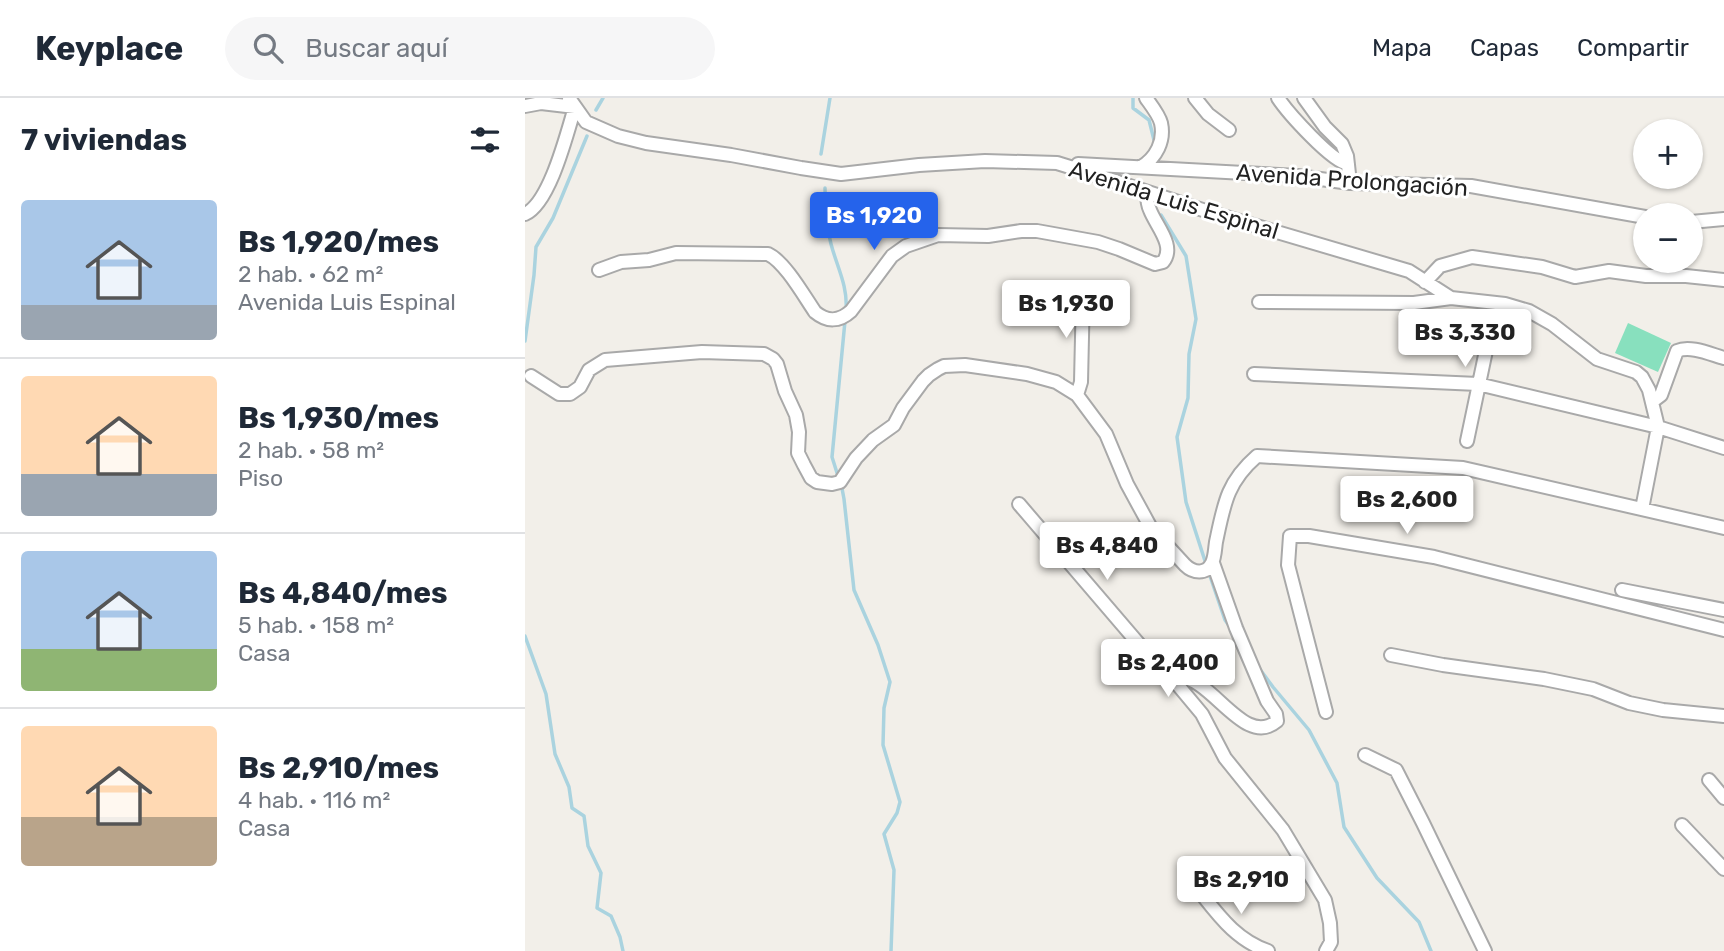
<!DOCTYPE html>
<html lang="es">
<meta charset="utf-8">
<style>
:root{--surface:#fff;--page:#f6f6f7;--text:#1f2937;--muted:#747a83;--line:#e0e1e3;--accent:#2563eb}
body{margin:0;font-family:Rubik,sans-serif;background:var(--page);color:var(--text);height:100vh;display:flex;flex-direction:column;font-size:26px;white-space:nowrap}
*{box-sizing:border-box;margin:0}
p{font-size:23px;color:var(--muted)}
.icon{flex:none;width:38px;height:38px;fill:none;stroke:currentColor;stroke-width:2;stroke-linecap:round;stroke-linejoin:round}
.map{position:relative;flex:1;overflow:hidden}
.side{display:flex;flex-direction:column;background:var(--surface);width:525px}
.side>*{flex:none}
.tools{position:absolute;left:1108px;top:21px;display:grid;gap:14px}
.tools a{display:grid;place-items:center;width:70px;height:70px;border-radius:50%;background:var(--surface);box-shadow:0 2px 5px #0004;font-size:35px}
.price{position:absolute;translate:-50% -60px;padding:0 16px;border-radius:7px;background:#fff;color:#222;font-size:23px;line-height:46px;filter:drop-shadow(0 2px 4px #0008)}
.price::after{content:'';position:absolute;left:50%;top:42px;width:21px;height:16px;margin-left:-10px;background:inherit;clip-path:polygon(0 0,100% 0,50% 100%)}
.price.current{background:var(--accent);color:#fff}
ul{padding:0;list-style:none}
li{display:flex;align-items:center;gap:21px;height:175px;padding:0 21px}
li+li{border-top:2px solid var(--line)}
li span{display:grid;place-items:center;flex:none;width:196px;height:140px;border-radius:7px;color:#555}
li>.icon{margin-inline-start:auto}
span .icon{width:84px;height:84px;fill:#fffc;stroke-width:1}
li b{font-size:30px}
h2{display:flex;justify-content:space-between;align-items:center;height:84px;padding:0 21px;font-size:30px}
header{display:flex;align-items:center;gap:42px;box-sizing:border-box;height:98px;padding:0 35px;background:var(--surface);border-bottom:2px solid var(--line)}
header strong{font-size:33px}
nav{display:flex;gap:38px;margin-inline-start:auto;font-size:24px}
.search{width:490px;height:63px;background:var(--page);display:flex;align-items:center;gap:18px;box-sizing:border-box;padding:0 24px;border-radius:38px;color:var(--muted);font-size:26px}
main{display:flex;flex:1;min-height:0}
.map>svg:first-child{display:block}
.pitch{fill:#88e0be}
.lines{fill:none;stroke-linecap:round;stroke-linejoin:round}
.stream{stroke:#aad3df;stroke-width:3.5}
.minor-casing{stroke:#a9a9a9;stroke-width:16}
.minor{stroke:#fff;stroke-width:12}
.labels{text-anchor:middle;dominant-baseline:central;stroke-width:6;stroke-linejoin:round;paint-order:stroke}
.street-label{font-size:23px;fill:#222;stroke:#fff}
</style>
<header>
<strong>Keyplace</strong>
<div class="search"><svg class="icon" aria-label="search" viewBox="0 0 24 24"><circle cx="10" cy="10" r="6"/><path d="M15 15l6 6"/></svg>Buscar aquí</div>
<nav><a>Mapa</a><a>Capas</a><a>Compartir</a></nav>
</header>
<main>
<section class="side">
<h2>7 viviendas<svg class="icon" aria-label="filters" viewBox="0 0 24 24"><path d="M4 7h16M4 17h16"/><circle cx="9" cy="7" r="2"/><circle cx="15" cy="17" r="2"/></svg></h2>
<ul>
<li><span style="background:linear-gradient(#a9c7e8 75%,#9aa5b1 0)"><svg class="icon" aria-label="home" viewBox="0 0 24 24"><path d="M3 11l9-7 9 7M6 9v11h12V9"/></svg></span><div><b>Bs 1,920/mes</b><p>2 hab. · 62 m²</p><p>Avenida Luis Espinal</p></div></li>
<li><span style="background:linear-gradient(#ffd9b3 70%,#9aa5b1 0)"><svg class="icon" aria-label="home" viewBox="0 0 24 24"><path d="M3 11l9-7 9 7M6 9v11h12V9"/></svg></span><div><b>Bs 1,930/mes</b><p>2 hab. · 58 m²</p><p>Piso</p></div></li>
<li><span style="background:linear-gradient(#a9c7e8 70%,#8fb573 0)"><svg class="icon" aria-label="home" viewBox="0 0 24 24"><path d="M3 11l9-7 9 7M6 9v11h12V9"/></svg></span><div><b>Bs 4,840/mes</b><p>5 hab. · 158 m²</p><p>Casa</p></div></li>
<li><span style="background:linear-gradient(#ffd9b3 65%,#b9a48a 0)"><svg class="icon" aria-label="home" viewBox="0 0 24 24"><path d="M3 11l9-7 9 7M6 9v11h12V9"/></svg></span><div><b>Bs 2,910/mes</b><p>4 hab. · 116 m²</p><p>Casa</p></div></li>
</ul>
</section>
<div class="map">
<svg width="1199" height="853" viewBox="0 0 1199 853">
<rect width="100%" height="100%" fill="#f2efe9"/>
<path class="pitch" d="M1103,225L1146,245L1133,274L1090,255Z"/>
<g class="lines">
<path class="stream" d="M608,0V10L624,22L629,42
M71,12L78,0
M296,56L305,0
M300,90C300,110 301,127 306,146C312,169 323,188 321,212
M636,117L661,158L671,221L664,256L663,300L652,339L661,404L681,466
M0,243L9,177L11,149L28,120L62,38
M313,378L307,359L320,223
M316,385L319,401L329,492L353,547L365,584L359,610L358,647L375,704L372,715L359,736L369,772L366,853
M684,475L700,522L705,529
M0,538L21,596L30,656L44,689L47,710L59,718L63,748L76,775L72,810L86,818L95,839L98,853
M734,570L748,589L784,632L812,685L819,729L852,780L894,824L906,853"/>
<g class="minor-casing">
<path id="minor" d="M44,0L61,24L93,38L121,45L206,57L276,70L316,76L394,67L460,63L532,65L574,78L684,114L884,173L926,200L980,206L1004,213L1027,226L1072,261L1111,274L1117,279L1124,292L1133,329L1199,350
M670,0L683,16L704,32
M753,0C763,15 807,64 823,66
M779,0L800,29L817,46L822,58L825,85
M0,8L16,5L50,9C42,35 25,105 0,116
M553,66L773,78L825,85L946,88L1120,119
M616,69C631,60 640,43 636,25C634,17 626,7 621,0
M1166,124L1199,121
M74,172L96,164L124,162L151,155L243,156C260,164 279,198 290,214C302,224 314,224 326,213L367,158L381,148L413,137L463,138L496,133H512L573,144L594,151L630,166L638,164C651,148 631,128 625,112C622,106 622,100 622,94
M900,184L915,168L947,159L1017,169L1050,179L1084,173L1121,178H1161L1199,182
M734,204L889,205L926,200
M729,276L953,286L1133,329L1117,411
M6,278L34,296H45L55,289L64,272L80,262L177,254L239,256L248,261L252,266L260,293L271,317L274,334L273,355L279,367L286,380L292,384L307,386L315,384L331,360L348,342L369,327L378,310L398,283L404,277L413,271L419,268L440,267L502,276L531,284L552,297L581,336L602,386L626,430L660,467C668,475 681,477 687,465C690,459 690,450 691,444C699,406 702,384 732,358L938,370L1199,430
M552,297L556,284L558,194
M1128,303L1136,297L1152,253C1165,247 1185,256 1199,260
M942,343L971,205
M494,406L619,552L652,580
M688,465L711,530L742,603L751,616L752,623C719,651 687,578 653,579L652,586L677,616L700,660L758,732L800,802L805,825L806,844L801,853
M1097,492L1199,512
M866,557L918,567L1019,581L1068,591L1104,605L1138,612L1199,618
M801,614L763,467L765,438H784L909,459L1199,532
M840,657L871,672L898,725L960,853
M1184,682L1199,700
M1157,727L1199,771
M679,799C697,822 714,843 743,853"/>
</g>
<use href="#minor" class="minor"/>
</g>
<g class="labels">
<g class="street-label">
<text transform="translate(827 82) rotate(4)">Avenida Prolongación</text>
<text transform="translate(649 102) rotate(17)">Avenida Luis Espinal</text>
</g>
</g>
</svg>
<div class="tools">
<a>+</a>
<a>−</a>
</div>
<b class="price current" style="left:349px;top:154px">Bs 1,920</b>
<b class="price" style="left:541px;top:242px">Bs 1,930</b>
<b class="price" style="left:940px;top:271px">Bs 3,330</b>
<b class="price" style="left:882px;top:438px">Bs 2,600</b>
<b class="price" style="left:582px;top:484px">Bs 4,840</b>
<b class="price" style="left:643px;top:601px">Bs 2,400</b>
<b class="price" style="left:716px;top:818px">Bs 2,910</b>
</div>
</main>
